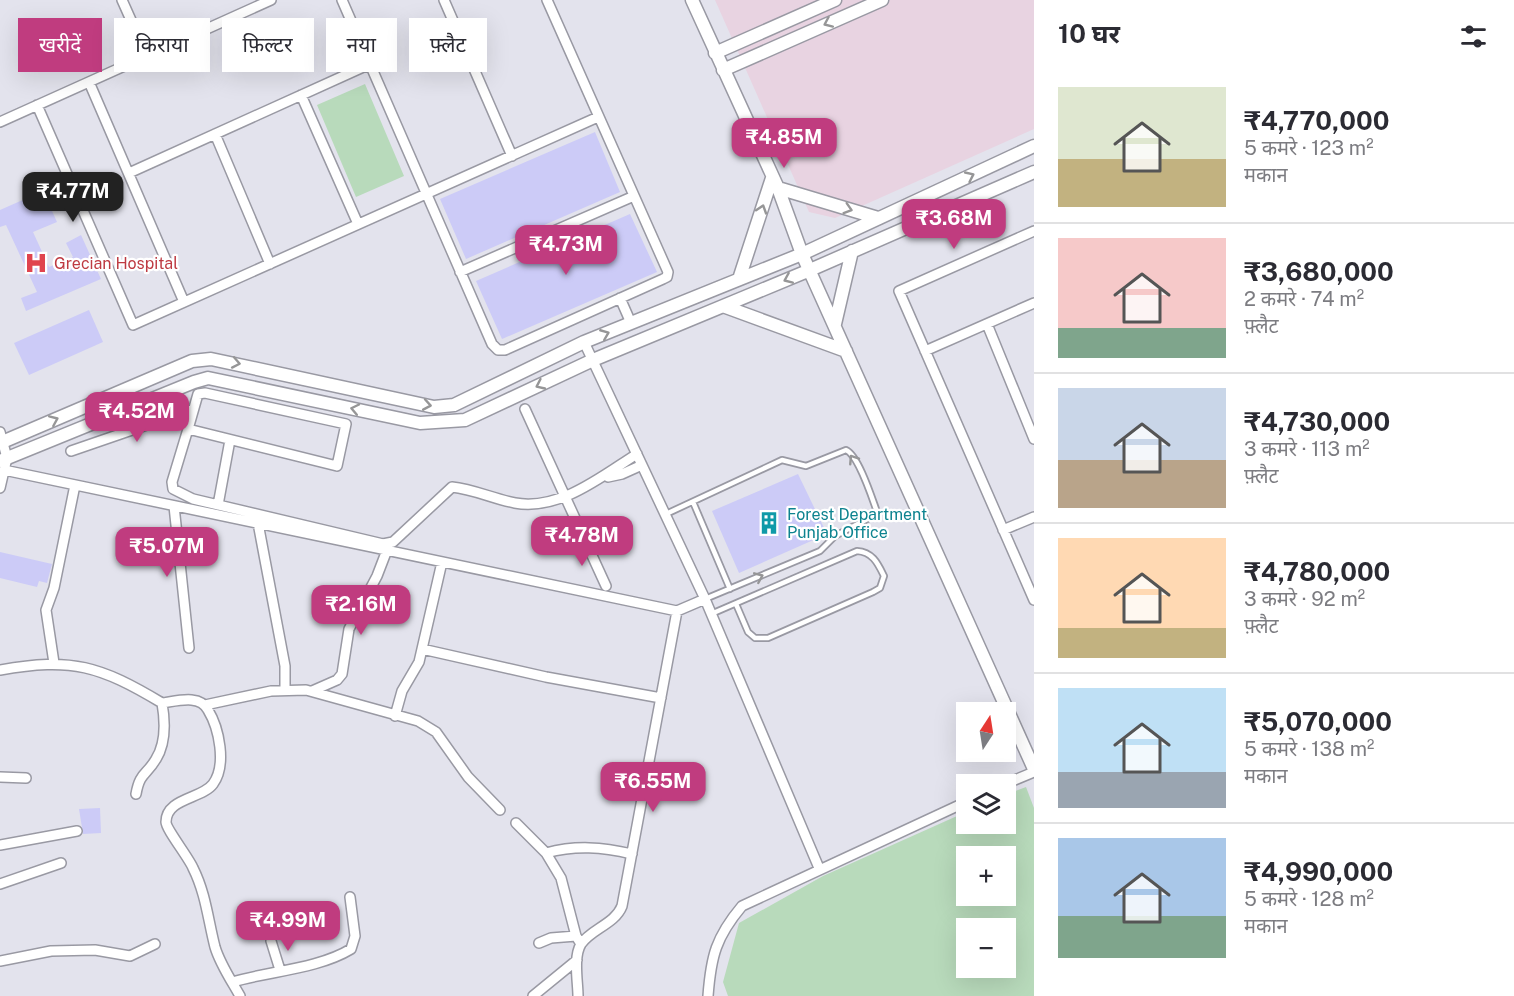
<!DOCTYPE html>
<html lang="hi">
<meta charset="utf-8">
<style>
:root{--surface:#fff;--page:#f2f2f3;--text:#2b2b33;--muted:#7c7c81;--line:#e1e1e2;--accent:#c03c7f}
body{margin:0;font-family:"Public Sans","Noto Sans Devanagari",sans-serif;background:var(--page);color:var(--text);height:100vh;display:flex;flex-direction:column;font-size:22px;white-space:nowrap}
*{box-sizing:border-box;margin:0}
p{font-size:20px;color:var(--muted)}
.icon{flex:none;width:33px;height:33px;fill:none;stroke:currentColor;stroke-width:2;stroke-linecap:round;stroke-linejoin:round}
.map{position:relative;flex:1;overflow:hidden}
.details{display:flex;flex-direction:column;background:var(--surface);width:480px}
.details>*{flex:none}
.top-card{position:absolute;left:18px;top:18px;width:570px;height:54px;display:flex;gap:12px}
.needle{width:39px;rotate:12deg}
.buttons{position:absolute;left:956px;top:702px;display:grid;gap:12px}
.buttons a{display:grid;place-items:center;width:60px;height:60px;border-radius:0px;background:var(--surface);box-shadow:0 6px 24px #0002;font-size:30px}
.price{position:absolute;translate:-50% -51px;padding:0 14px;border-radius:12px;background:var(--accent);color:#fff;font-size:20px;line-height:39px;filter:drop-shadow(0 2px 3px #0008)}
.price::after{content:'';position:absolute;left:50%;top:36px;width:18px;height:14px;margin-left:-9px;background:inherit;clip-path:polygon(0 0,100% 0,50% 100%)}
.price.selected{background:#222;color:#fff}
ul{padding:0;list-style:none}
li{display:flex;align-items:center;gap:18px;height:150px;padding:0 24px}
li+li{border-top:2px solid var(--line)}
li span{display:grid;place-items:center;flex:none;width:168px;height:120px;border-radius:0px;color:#555}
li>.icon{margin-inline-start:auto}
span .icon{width:72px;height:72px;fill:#fffc;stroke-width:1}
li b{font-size:26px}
h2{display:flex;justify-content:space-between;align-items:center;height:72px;padding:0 24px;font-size:26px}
.pill{padding:0 21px;border-radius:0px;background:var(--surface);box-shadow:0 6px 24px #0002;font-size:21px;line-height:54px}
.pill.selected{background:var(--accent);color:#fff}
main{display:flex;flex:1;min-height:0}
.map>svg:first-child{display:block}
.commercial{fill:#e8d3e1}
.green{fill:#b8dabb;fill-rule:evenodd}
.building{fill:#cccbf7}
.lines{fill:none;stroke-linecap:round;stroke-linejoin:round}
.lane-casing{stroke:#9999a3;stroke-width:8}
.street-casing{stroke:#9999a3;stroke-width:12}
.secondary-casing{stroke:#9999a3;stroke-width:15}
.lane{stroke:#fff;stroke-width:4.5}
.street{stroke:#fff;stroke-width:9}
.secondary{stroke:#fff;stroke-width:12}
.oneway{stroke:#969697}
.labels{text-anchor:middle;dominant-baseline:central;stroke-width:4.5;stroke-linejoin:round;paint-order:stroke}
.health-label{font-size:16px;fill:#be3a42;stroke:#fff;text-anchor:start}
.culture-label{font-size:16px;fill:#0d838f;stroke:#fff;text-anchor:start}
</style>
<main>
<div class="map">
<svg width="1034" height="996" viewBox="0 0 1034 996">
<rect width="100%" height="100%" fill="#e3e3ed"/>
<path class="commercial" d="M715,0H1034V129L835,218L809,212Z"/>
<path class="green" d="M365,84L404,176L356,197L317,105Z
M1026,787L1034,808V996H728L723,982L739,923L823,876L966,812V824H1005V795ZM966,856H1005V896H966ZM966,928H1005V968H966Z"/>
<path class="building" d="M595,132L620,192L466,259L440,199Z
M43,191L57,222L33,232L49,267L73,257L66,243L81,235L101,279L26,311L21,298L37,292L6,225L0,227V210Z
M630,214L657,272L502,339L476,281Z
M89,310L103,342L29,375L14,343Z
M798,474L827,534L739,573L712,511Z
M0,552L52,564L47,583L39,581L37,587L0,578Z
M100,808L101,833L83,834L79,809Z"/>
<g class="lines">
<g class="lane-casing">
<path id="lane" d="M693,502L730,589
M666,514L782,460L806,466L846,450C858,455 871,495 876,509L875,515L835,536L820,551L705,599
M711,614L857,551C873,552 878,564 884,576L880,588L873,592L768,638H755L748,632L736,604"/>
</g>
<g class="street-casing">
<path id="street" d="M122,0L147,56
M342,0L492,344L498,350H505L663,279L667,277L668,272L547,0
M444,0L512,156
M89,82L184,302
M301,95L358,224
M37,105L133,325L598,117
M0,122L271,0
M215,134L270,264
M129,173L370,64
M1034,231L899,291L1034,600
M460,272L634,196
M620,298L631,323
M987,324L1034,439
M584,342L705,599L819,868
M925,351L1034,303
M525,409L606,586
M188,429L198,394L205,393L346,424L337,466L188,429L172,482L173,489L193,499L383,544L393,542L452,487C473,489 494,499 515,503C560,511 602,476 637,454
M0,432L7,458L0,488
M71,451L193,409
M4,470L677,611L705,599
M608,477L622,474L642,465
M218,505L230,440
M174,506L189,648
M258,523L285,666V690
M1003,530L1034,517
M422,649L546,677L661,698
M54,663L46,610L54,588L75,485
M0,670C72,657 100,666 162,703
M312,691L337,680L342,674L349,629L377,576L387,550
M205,705L271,691L306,690L418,721L436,732L468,777L500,810
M395,716L402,691L419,662L442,562
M0,777L26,778
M1005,784L1034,772
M136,794C140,772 146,776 156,759C166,743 165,720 162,703C177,701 200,694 208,710C219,728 227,765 213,784C202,799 166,798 166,822C166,829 189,858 193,868C206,894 208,920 215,947C220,964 231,980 240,996
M516,823L546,853L561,878L576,936L581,944
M0,845L77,831
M546,853C576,845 602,847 632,854
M0,884L61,863
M271,941L280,970
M539,943L551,938L576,936
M0,961L51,951L95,950L130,956L155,944
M232,982C270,971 318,969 351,949L355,936L350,897
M533,996L577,960
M578,996C578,982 573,957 581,944C591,929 615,924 622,906L677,611
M708,996C711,956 716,937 742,906L966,802"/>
</g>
<g class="secondary-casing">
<path id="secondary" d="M692,0L778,188L802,254L1034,769
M715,53L835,0
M723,70L882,0
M778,188L878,218
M739,279L772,178
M723,306L846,351
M835,324L852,251
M0,443L192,361L211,359L434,407L454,405L584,342L802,254L1034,146
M0,461L194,382L208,378L420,423L465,420L593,360L810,270L1034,172"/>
</g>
<use href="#lane" class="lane"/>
<use href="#street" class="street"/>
<use href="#secondary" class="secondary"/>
</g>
<defs><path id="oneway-chevron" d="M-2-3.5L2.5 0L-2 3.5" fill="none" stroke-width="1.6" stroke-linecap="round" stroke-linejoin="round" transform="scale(1.5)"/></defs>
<g class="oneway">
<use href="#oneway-chevron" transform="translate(828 23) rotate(156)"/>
<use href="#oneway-chevron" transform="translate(970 176) rotate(-25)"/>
<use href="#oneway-chevron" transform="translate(762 209) rotate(-72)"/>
<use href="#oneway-chevron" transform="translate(848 209) rotate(17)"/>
<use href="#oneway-chevron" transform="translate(788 279) rotate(157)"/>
<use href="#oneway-chevron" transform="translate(605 334) rotate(-22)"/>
<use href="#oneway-chevron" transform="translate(236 363) rotate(11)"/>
<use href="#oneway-chevron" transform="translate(540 385) rotate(155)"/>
<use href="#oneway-chevron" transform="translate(427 405) rotate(10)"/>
<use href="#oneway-chevron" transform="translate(355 409) rotate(-168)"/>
<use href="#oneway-chevron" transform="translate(54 420) rotate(-23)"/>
<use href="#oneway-chevron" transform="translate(853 459) rotate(-123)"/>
<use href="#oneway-chevron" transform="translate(759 577) rotate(-23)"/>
</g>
<defs>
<g id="hospital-bare" transform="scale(1.8)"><path d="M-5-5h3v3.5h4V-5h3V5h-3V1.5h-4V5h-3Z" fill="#e0444e" stroke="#fff" stroke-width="2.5" paint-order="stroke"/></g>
<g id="building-bare" transform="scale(1.8)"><path d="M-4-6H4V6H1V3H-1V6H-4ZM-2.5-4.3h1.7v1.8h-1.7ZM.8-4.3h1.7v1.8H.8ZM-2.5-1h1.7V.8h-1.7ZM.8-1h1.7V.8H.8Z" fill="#0f9aa8" stroke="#fff" stroke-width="2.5" paint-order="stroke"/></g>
</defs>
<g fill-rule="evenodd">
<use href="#hospital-bare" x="36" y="263"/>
<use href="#building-bare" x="769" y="523"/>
</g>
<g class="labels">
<g class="health-label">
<text x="54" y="263">Grecian Hospital</text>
</g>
<g class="culture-label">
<text x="787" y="514">Forest Department<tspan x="787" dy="18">Punjab Office</tspan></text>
</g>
</g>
</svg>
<div class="buttons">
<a><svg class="needle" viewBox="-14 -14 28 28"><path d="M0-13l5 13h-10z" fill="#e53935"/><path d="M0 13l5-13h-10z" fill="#7c7c81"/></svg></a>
<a><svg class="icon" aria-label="layers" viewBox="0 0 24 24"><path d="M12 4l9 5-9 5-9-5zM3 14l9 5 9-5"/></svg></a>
<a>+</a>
<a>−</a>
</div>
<b class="price" style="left:784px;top:169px">₹4.85M</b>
<b class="price selected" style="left:73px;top:223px">₹4.77M</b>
<b class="price" style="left:954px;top:250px">₹3.68M</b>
<b class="price" style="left:566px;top:276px">₹4.73M</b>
<b class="price" style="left:137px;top:443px">₹4.52M</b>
<b class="price" style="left:582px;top:567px">₹4.78M</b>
<b class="price" style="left:167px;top:578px">₹5.07M</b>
<b class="price" style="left:361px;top:636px">₹2.16M</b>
<b class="price" style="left:653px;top:813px">₹6.55M</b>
<b class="price" style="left:288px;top:952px">₹4.99M</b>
<div class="top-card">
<a class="pill selected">खरीदें</a>
<a class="pill">किराया</a>
<a class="pill">फ़िल्टर</a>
<a class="pill">नया</a>
<a class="pill">फ़्लैट</a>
</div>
</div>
<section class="details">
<h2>10 घर<svg class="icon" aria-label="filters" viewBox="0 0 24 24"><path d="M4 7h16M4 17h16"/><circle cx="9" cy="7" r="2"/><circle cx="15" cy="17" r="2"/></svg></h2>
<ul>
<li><span style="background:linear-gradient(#dfe7d0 60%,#c2b280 0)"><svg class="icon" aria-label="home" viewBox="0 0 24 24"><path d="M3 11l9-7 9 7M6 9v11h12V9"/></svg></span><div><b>₹4,770,000</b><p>5 कमरे · 123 m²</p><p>मकान</p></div></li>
<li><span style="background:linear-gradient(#f6c9c9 75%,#7fa58c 0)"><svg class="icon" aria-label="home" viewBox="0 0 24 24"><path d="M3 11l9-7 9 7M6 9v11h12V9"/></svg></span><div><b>₹3,680,000</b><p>2 कमरे · 74 m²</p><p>फ़्लैट</p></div></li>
<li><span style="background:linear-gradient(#c9d6e8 60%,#b9a48a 0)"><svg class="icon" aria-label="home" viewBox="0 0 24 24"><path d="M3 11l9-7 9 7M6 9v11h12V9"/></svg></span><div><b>₹4,730,000</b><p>3 कमरे · 113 m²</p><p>फ़्लैट</p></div></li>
<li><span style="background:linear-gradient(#ffd9b3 75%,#c2b280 0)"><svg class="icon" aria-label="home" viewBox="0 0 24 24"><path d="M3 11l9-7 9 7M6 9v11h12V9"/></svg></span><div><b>₹4,780,000</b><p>3 कमरे · 92 m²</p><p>फ़्लैट</p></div></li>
<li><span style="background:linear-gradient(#bfe0f5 70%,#9aa5b1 0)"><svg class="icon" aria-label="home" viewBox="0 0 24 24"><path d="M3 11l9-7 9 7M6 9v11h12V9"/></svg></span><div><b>₹5,070,000</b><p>5 कमरे · 138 m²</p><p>मकान</p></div></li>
<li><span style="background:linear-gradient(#a9c7e8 65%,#7fa58c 0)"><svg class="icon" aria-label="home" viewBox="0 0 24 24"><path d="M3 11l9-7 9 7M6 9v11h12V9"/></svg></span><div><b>₹4,990,000</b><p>5 कमरे · 128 m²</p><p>मकान</p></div></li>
</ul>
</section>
</main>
